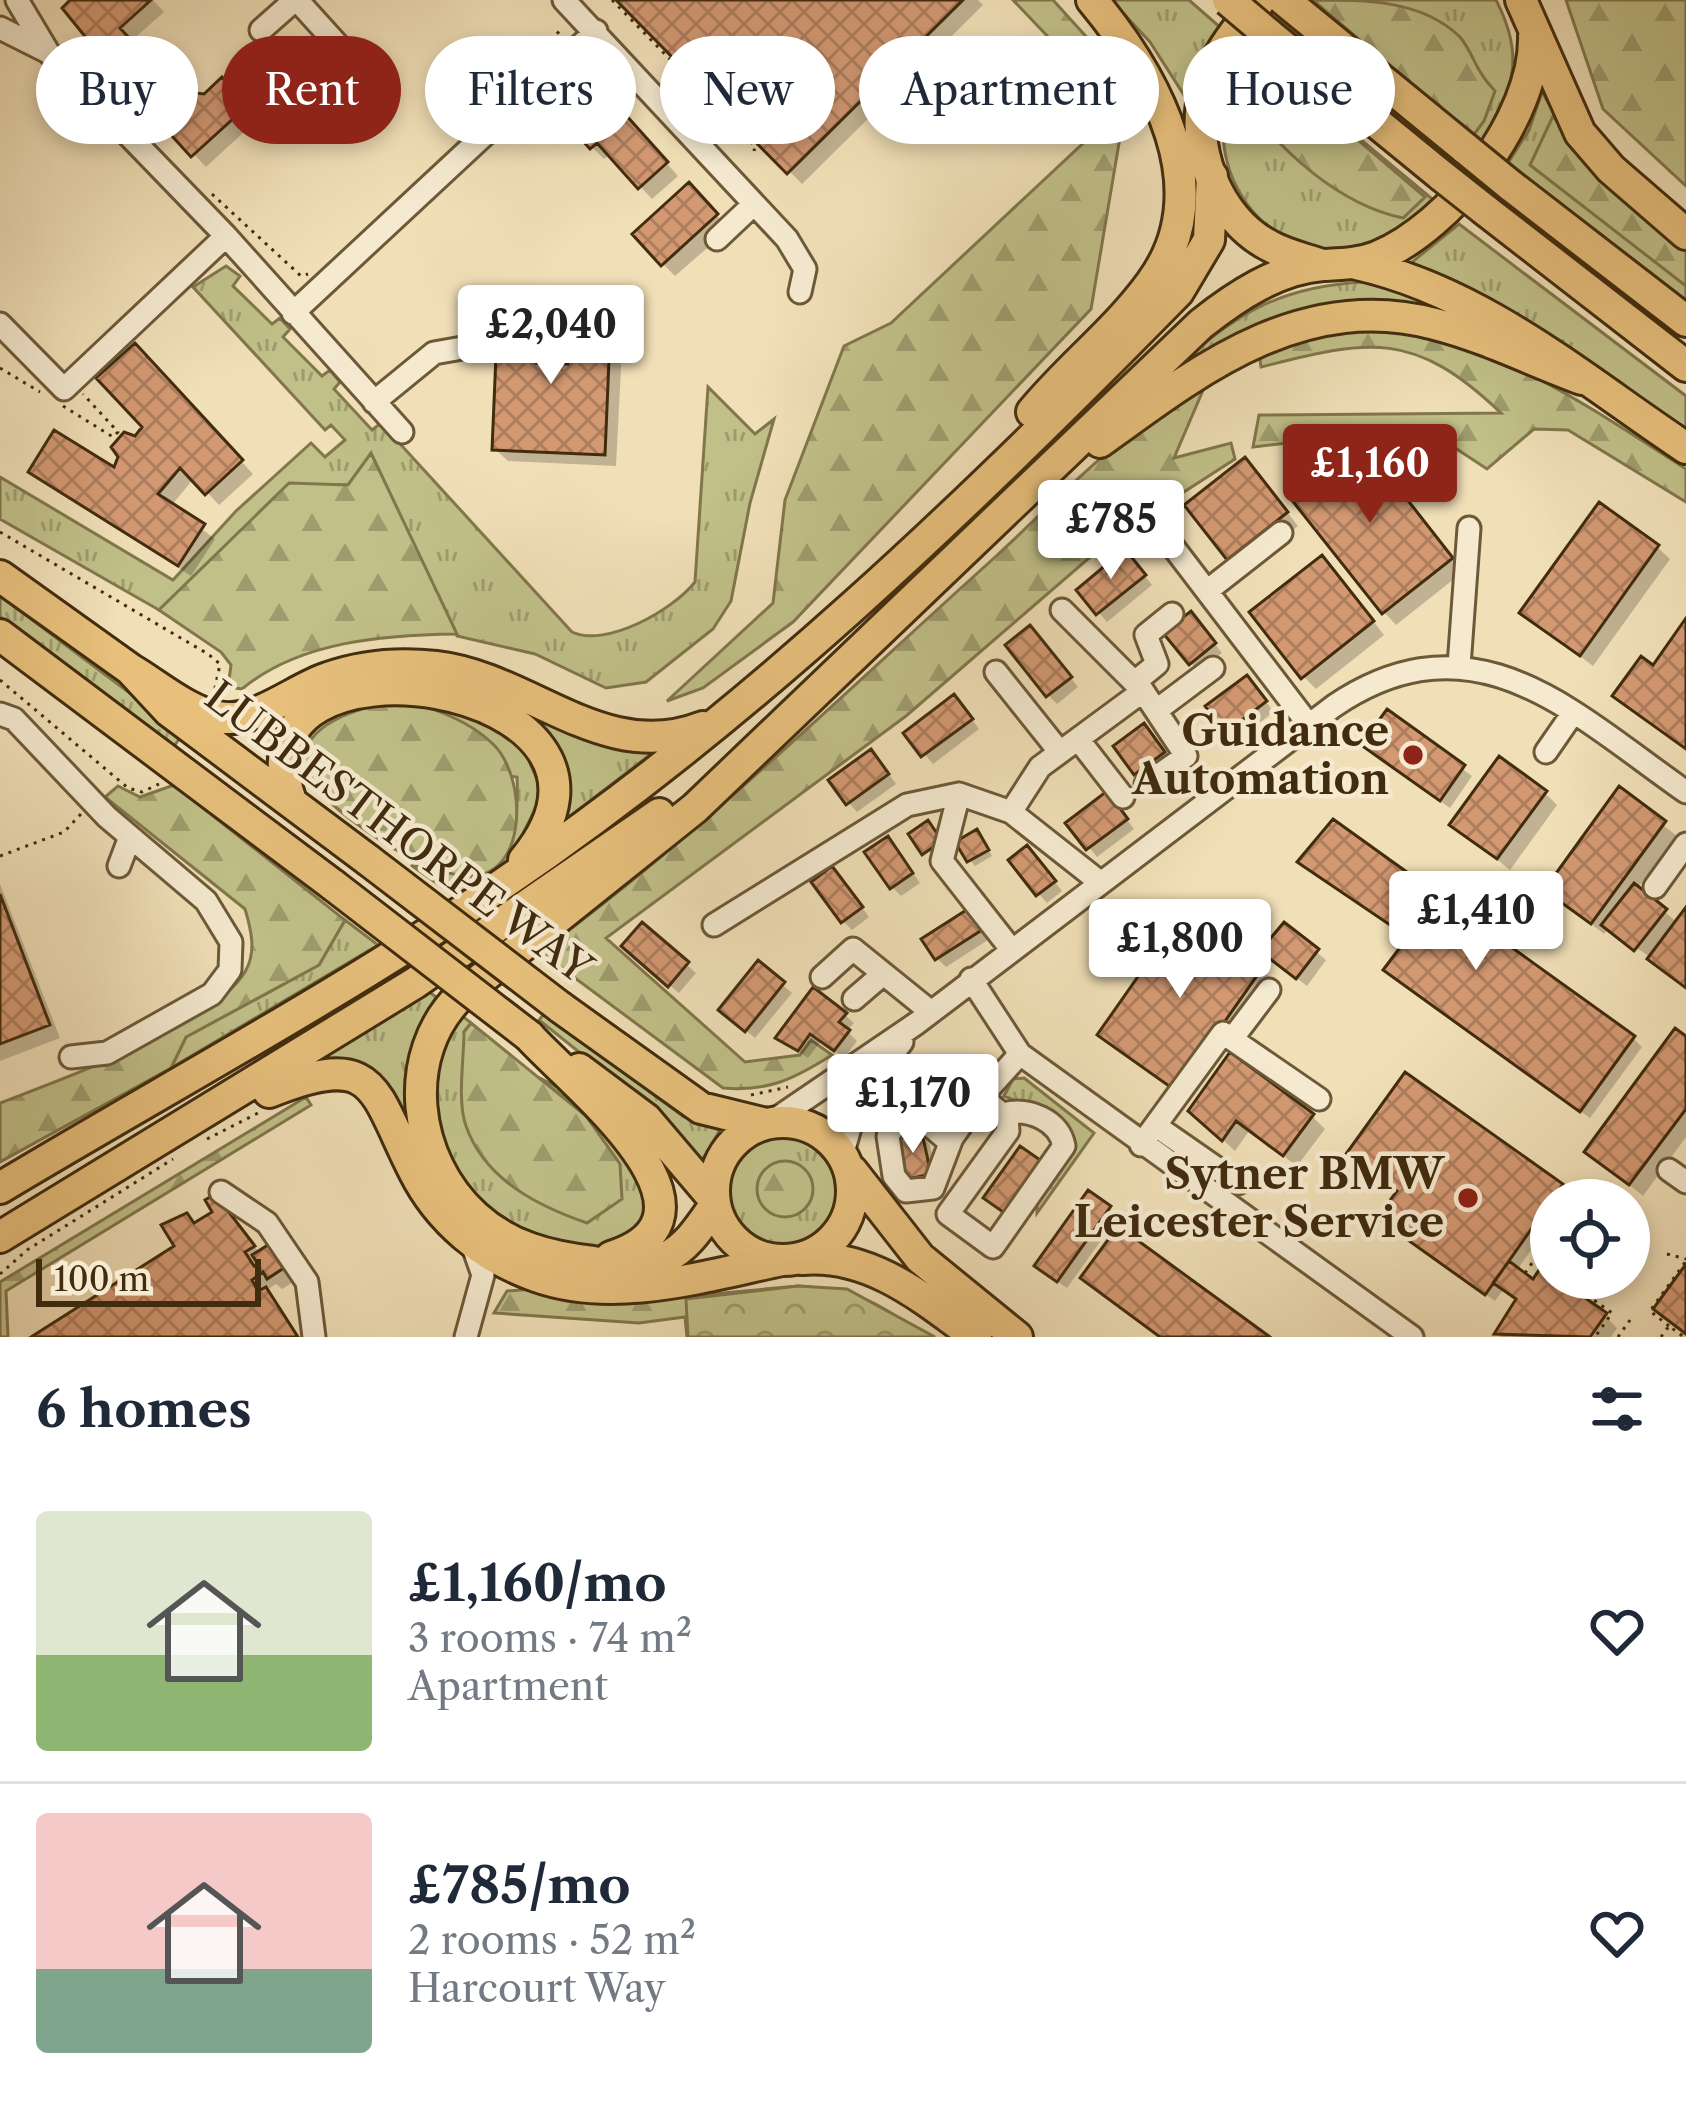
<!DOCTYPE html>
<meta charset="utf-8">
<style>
:root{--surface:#fff;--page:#f2f2f3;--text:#1f2937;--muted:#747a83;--line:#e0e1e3;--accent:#8f2418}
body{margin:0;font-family:"Libre Caslon Text",serif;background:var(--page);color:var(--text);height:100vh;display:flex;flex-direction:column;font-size:45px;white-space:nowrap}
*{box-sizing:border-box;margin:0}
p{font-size:39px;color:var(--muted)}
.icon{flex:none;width:66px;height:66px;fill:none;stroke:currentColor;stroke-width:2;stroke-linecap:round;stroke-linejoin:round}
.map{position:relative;height:1337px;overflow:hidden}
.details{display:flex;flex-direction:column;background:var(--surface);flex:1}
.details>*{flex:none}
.banner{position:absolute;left:36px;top:36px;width:1614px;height:108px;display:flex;gap:24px}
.buttons{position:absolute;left:1530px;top:1179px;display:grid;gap:24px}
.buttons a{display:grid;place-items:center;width:120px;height:120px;border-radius:50%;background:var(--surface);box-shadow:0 6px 18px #0003;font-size:60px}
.scale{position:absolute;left:36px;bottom:30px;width:225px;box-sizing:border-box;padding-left:12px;border:6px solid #412c0e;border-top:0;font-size:33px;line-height:42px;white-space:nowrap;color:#412c0e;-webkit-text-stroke:9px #f5ead0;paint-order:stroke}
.price{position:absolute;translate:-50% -102px;padding:0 27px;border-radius:12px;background:#fff;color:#222;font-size:39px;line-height:78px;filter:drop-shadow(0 3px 6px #0008)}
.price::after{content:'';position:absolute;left:50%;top:72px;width:36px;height:27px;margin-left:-18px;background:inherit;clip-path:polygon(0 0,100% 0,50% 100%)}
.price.active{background:var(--accent);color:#fff}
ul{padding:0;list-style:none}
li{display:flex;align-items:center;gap:36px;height:300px;padding:0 36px}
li+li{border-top:3px solid var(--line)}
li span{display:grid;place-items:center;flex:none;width:336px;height:240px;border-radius:12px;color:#555}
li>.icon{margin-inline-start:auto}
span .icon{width:144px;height:144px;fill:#fffc;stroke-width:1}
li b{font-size:51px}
h2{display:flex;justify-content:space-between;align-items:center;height:144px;padding:0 36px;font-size:51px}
.chip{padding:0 42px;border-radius:54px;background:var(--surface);box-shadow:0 6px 18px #0003;font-size:42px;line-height:108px}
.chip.active{background:var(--accent);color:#fff}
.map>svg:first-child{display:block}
.grass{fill:url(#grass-tufts);stroke:#81764c;stroke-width:3}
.forest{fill:url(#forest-firs);stroke:#81764c;stroke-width:3}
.park{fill:url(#park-crowns);stroke:#81764c;stroke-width:3}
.shadow{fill:#0003}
.building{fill:url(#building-cross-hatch);stroke:#412c0e;stroke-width:3}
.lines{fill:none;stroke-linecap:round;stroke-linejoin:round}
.minor-casing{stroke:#6d5938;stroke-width:27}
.highway-casing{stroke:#412c0e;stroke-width:36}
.path{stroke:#412c0e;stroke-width:3;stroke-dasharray:3 6;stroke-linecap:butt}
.minor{stroke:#f5ead0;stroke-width:21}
.highway{stroke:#e8c07c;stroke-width:30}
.highway-bridge-casing{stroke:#412c0e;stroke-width:36;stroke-linecap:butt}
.highway-bridge{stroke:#e8c07c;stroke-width:30}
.poi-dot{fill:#8f2418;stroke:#f5ead0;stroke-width:4.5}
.labels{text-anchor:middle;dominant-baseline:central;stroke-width:9;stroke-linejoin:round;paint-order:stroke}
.poi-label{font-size:42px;font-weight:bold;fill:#412c0e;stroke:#f5ead0;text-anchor:end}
.street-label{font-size:42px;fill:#412c0e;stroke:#f5ead0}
</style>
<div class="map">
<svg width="1686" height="1337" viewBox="0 0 1686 1337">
<defs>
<pattern id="grass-tufts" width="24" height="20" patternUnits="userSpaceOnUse" patternTransform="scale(3)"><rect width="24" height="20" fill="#c1c089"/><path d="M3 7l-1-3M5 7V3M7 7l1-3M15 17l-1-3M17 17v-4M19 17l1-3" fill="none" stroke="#9e9c6e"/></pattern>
<pattern id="forest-firs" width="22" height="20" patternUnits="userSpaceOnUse" patternTransform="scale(3)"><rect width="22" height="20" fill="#c1c089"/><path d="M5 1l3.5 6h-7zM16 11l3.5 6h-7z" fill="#9e9c6e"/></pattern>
<pattern id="park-crowns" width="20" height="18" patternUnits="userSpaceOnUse" patternTransform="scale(3)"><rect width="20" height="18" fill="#c1c089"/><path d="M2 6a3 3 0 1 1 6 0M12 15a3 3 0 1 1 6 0" fill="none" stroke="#9e9c6e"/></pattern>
<pattern id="building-cross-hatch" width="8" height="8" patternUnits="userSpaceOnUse" patternTransform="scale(3)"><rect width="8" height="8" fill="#d39973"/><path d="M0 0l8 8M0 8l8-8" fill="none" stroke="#ad7d5d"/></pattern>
</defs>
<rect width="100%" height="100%" fill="#f0dfb7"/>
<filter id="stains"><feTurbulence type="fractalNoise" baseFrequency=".00167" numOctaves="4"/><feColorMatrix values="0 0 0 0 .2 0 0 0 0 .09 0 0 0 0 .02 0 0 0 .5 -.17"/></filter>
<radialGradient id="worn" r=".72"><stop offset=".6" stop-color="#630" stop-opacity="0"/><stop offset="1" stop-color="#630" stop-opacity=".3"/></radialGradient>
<path class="grass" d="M1111,0H1189L1221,28L1196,59L1184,95L1150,42Z
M1311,0H1496C1527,60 1511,88 1484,144Z
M1253,50L1437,203C1418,217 1391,246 1369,250C1252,274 1179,138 1253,50Z
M1542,92L1564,130L1686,244V300L1508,163L1529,130Z
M1459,224L1686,396V435L1406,267Z
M226,266L240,276L233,286L272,324L280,318L290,329L283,337L322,376L330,370L340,382L334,389L372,430L381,423L572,632C606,648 673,610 695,582L708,387L755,434L774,419L750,503L731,601L713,629L646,682L606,688L535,654L457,636L371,454L348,485L289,484L159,610L0,519V477L173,580L236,511L311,443L325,457L345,440L331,425L325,430L193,287Z
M1362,282L1408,293L1454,313L1292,314L1236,334L1172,371C1233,315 1278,287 1362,282Z
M0,596L183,733L168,755L37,653L0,616Z
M393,696L515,729L543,793L509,862L456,897L411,865L469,877C516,860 519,821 517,777L302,753L303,727Z
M543,719L593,741L655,751L557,826L560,800L531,726Z
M345,920L378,945L171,1068L186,1037L319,965Z
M428,991L440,1000L412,1142C390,1077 373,1080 311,1063Z
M455,1010L471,1023L464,1032L586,1115L538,1077L572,1095L634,1156L649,1221C638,1228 623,1243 611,1246C597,1250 578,1246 565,1243C489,1229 417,1153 432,1071C436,1051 448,1029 455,1010Z
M544,1014L684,1117L720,1130L699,1165L599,1068L539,1020Z
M1024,1078L1094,1133L1037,1213V1197L1069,1151L1024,1104L1004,1096L1013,1079Z
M724 1193a58 58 0 1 1 116 0a58 58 0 1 1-116 0Z"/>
<path class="forest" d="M1013,0H1053L1129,84L1091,309L793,622L703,688L667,701L773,603L785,500L844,346L891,323L1094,133L1093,84Z
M1313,0C1367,0 1422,0 1460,37C1474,54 1474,69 1495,91L1484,121L1472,137Z
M1566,0H1686V186L1603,109Z
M1259,56L1425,197L1403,218C1340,205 1277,150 1243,96Z
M1553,116L1590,163L1686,246V286L1530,165Z
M1329,331C1353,332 1380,329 1404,332C1510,349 1598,413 1686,469V502L1568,430L1534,429L1487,469L1449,444L1398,467L1358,435L1253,447L1259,415L1501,413C1414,330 1370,339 1261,367L1259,352Z
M1204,388L1174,458L1231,443L1235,459L1111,539L906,716L606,938L745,1062L800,1055L811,1040L832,1055C794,1079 768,1092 723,1088L540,952C702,833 844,693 993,559C1058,500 1124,424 1204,388Z
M371,453L457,634C384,635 300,641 242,689L228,687L231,665L221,652L159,610L289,483L348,485Z
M402,699C433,708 470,721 493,744C528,778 528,879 467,876C432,874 402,854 374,836C347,818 318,796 302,767C303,719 364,708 402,699Z
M174,785L345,920L319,965L186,1037L171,1068L0,1162V1103C60,1080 212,1026 245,972C257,952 251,929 245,909L105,797L118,786L140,797Z
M471,1023L586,1116L620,1164L622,1199L587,1223C538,1206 485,1180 466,1126C457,1101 464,1059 464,1032Z
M306,1097L311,1105L6,1291L8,1337H0V1282Z
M757 1189a28 28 0 1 1 56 0a28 28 0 1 1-56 0Z
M798,1286C857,1290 879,1302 925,1337H687L685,1317L639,1323L494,1313L507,1291L533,1289L638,1301Z"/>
<path class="park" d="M798,1286L847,1289L935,1337H688L686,1299Z"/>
<path class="shadow" d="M75,0H153L164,12L130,42L140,53L120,72L66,8Z
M620,0H978L983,5L802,184Z
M127,82L185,95L234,94L257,120L206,167Z
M602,91L678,176L652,199L610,154L604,159L592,147Z
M702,199L729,229L675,276L663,264Z
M537,312L550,325L548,366L571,367L610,315L623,328L616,466L508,461L495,449Z
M135,347L253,474L219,505L194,478L171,506L215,539L191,576L31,472L115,471L146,427Z
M1371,454L1464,571L1396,625L1384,612Z
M1257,474L1298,526L1242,570L1229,558Z
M1657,547L1670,559L1593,666L1523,612Z
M1134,562L1152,585L1107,622L1080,590Z
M1334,571L1384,635L1316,689L1304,677Z
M1199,624L1222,653L1200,672L1191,663Z
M1039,638L1078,687L1057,704L1048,695Z
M1255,688L1274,712L1236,740L1227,731Z
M963,707L979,729L933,764L907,733Z
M1388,714L1472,776L1450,808L1374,754Z
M1152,736L1172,762L1145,782L1136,773Z
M880,762L896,784L857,812L849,803Z
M1620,791L1677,836L1637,889L1678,923L1686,912V988L1647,955L1609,928L1604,934L1548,890Z
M1545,793L1557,805L1510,870L1453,824Z
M1115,804L1134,829L1097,857L1070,823Z
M982,838L992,856L975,866L970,860Z
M896,848L920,883L901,896L892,887Z
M1036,857L1062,891L1047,903L1039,894Z
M1301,862L1633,1038L1642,1047L1590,1118L1396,979L1410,939Z
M841,879L869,917L852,930L843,921Z
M0,884L60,1038L0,1061Z
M971,911L991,938L946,967L937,958Z
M643,926L696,973L679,993L634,955Z
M1284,926L1326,960L1307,986L1273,960Z
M758,964L792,993L755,1038L731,1018Z
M1261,969L1274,981L1190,1101L1100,1034Z
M845,1015L854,1023L847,1031L857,1041L844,1058L821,1041L808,1058L779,1038Z
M1686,1040V1137L1643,1196L1587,1151Z
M1405,1076L1570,1195L1551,1200V1222L1517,1270L1605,1316L1617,1328L1611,1337H1501L1497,1333L1518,1302L1503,1290L1495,1301L1390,1227L1400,1192Z
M1192,1111L1312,1116L1325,1129L1297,1166L1249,1131L1235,1151Z
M921,1136L930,1145L938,1182L916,1187L907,1178Z
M1054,1159L1063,1168L1023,1225L996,1207Z
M1109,1208L1118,1217L1067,1288L1047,1274Z
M227,1211L260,1254L274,1245L300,1278L282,1289L276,1284L265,1291L300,1337H37L179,1247L196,1226Z"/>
<path class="building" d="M70,0H151L120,28L130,39L105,61L62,8Z
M616,0H963L787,174Z
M151,55L186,92L204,94L222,77L247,106L191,157L123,82Z
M589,74L668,162L638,189L597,143L590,149L553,108Z
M689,182L718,214L661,266L632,234Z
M498,308L538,310L536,363L568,364L571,311L611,312L605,455L492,450Z
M135,343L243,460L205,495L180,468L158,494L205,524L178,566L28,472L54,430L114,467L118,457L111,447L124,432L135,436L142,427L96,378Z
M1359,438L1453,558L1382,614L1287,494Z
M1245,457L1288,512L1227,560L1184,505Z
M1599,502L1659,545L1580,656L1519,613Z
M1125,549L1146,575L1096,615L1076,590Z
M1322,555L1374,621L1301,679L1249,612Z
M1191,611L1216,643L1189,665L1163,633Z
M1686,618V749L1612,696L1641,656L1653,665Z
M1030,625L1072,677L1046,697L1005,645Z
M1247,675L1267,701L1225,733L1205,706Z
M954,694L973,719L921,757L903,733Z
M1387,709L1465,765L1440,801L1361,745Z
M1144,723L1165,752L1134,775L1113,746Z
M871,749L889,774L846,805L828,780Z
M1499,756L1547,791L1497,859L1449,825Z
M1619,786L1666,821L1591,924L1544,890Z
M1107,791L1128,819L1086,850L1065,823Z
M1333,819L1635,1036L1580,1112L1383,970L1408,937L1297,862Z
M928,820L942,841L922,855L908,834Z
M977,829L989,850L967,862L955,842Z
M888,836L913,873L890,889L864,852Z
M1027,845L1056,881L1036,896L1008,860Z
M832,866L863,907L841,923L811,882Z
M1634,883L1667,909L1634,951L1601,925Z
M0,894L50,1025L0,1044Z
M971,907L985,928L935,960L921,939Z
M1686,907V988L1647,959Z
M1184,911L1263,967L1176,1091L1097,1035Z
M642,922L689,962L668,987L621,946Z
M1284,922L1319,949L1296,979L1260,951Z
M758,960L785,982L745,1032L718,1010Z
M813,987L847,1013L839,1022L850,1030L834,1051L810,1034L798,1051L775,1038Z
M1675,1028L1686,1036V1109L1629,1185L1584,1152Z
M1230,1052L1314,1114L1283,1156L1236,1121L1222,1141L1188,1111Z
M1405,1072L1563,1184L1485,1295L1377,1218L1397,1191L1346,1154Z
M922,1133L931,1174L904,1180L895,1139Z
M1020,1146L1040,1160L1047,1150L1056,1157L1013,1219L983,1198Z
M1088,1190L1111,1206L1057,1282L1034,1266Z
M215,1194L255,1246L245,1252L254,1266L258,1264L252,1255L274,1241L290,1264L267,1279L263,1272L252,1280L258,1291L266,1287L298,1337H31L174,1246L161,1225L187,1213L194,1223L212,1212L205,1200Z
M1118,1226L1270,1337H1160L1080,1278Z
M1509,1261L1533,1279L1541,1267L1607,1313L1590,1337L1494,1334L1516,1299L1493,1283Z
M1686,1264V1334L1653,1309Z"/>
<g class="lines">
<g class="minor-casing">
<path id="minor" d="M17,0L48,52L226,236L402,432
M297,0L365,75
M564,0L787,239L805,269L800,292
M0,28L48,52
M261,30L295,0
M717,239L754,204
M293,313L596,31
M0,324L64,389L226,236
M374,402L434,353L485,344
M1161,531L1309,725
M1207,591L1281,533
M1062,610L1143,691L1186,756L1146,784
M1459,666L1469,528
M996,672L1059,751
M1135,682L1157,664L1146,635L1172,614
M1157,710L1213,668
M0,714L14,719L107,817L206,901L231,942L230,970L212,994L107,1053L71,1057
M1078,739L1123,797
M1546,752L1573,713
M959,794L942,861L1011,949
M1011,812L1040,767L1143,691
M119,866L130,837
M1655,887L1686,844
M714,925L907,805L959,794L1011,812L1101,883
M822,977L853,949L931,1012
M971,979L1020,1054L1412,1337
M854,999L883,974
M1232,1039L1269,990
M907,1106L888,1136L894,1176L906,1191L933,1188L952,1138
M1003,1114C1028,1107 1059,1120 1064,1146L993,1247L948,1214L1008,1131L1007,1118L981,1097L1020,1054
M770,1123L917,1023L1334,706C1475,611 1573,713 1686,792
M962,1123L925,1089L907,1106L947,1140L952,1138L981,1097
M1156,1126L1238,1183
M1141,1145L1223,1033L1319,1099
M842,1156L859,1096L902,1042
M1669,1170L1686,1182
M221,1192L267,1223L307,1282L314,1337
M466,1337L483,1275L471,1241"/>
</g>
<g class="highway-casing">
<path id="highway" d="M1260,0C1240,26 1216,53 1206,86C1188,143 1216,219 1270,246C1286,255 1305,259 1322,265
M1284,0L1466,149
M1521,0L1580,133L1611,169L1686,234
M1267,33L1442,176
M1510,185L1686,321
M1485,210L1686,366
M1357,264C1482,292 1581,378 1686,448
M1032,412C1069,367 1117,330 1151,283C1220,190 1155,76 1092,0
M1100,442C1200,369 1303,289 1435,324C1486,337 1533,361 1582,379
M0,576L130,669L169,711L368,860
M0,635L333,885
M130,669C156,684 188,712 218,717C255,725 294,689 328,678C362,666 400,663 436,667C531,678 603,766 703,727
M291,801C222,615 673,680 524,860
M560,1007L701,1108L766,1124
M529,1036C571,1083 743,1215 611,1257
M579,1069L646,1119L714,1199
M269,1092C377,1049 372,1088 414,1171C439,1221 484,1258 536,1276C614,1304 705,1276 782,1260
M714 1191a69 69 0 1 1 138 0a69 69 0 1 1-138 0Z
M852,1171L920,1258L1017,1337
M0,1188C168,1087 342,994 504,883C751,715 970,504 1178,292L1209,240L1212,176
M715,1205C701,1225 688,1247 665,1258C640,1269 619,1266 593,1262C549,1257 509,1247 475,1216C413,1160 399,1055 461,995L695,808L1201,324C1235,297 1278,268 1323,265C1343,264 1358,264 1377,257C1451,227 1536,117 1534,36
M0,1237L415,983L659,814
M802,1259C871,1253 924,1299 976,1337"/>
</g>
<path class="path" d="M612,0L755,146L754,151
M591,61L611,78
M521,74L562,28
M212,194L301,276L308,274
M0,368L40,392
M63,406L113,437L118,432L83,394
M0,532L208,654L220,664L214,693
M0,680L128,788L142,792L159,784
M0,856L64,832L81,814
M751,1095L788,1087
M207,1139L262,1111
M1667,1254L1686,1259
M1536,1257L1543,1249
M1525,1273L1535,1259L1551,1270
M0,1274L27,1250L173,1159
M1562,1278L1583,1286L1580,1290L1612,1313L1595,1337
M1669,1326L1650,1311L1686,1261
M1618,1337L1630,1320
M1661,1337L1669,1326L1684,1337"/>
<use href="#minor" class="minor"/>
<use href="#highway" class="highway"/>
<g class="highway-bridge-casing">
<path id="highway-bridge" d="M1228,0L1267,33
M1466,149L1510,185
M1442,176L1485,210
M368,860L560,1007
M333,885L529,1036"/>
</g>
<use href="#highway-bridge" class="highway-bridge"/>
</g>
<g class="poi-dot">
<circle cx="1413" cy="755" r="12"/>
<circle cx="1468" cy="1198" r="12"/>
</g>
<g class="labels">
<g class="poi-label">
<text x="1389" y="731">Guidance<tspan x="1389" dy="48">Automation</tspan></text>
<text x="1444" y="1174">Sytner BMW<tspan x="1444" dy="48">Leicester Service</tspan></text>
</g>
<g class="street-label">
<text transform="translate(399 832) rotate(37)">LUBBESTHORPE WAY</text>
</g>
</g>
<rect width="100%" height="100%" filter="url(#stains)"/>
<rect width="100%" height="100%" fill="url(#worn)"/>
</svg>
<div class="buttons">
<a><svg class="icon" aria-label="locate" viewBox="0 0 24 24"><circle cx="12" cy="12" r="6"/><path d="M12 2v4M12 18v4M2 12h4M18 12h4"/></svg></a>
</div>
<div class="scale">100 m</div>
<b class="price" style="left:551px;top:387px">£2,040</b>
<b class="price active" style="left:1370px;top:526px">£1,160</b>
<b class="price" style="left:1111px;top:582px">£785</b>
<b class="price" style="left:1476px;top:973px">£1,410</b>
<b class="price" style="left:1180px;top:1001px">£1,800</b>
<b class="price" style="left:913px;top:1156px">£1,170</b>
<div class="banner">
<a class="chip">Buy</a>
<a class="chip active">Rent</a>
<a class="chip">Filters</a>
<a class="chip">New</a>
<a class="chip">Apartment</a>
<a class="chip">House</a>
</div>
</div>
<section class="details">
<h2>6 homes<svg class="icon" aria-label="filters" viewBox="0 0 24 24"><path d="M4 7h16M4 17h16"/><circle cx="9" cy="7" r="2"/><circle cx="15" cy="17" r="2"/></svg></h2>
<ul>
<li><span style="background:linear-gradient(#dfe7d0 60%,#8fb573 0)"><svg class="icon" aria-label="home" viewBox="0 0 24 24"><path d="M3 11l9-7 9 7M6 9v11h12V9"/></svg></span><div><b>£1,160/mo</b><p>3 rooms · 74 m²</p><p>Apartment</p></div><svg class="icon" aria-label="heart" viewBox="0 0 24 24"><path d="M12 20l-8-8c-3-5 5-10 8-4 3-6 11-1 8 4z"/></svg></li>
<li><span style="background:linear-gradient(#f6c9c9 65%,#7fa58c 0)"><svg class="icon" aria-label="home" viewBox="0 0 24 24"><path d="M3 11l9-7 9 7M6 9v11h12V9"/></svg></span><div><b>£785/mo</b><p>2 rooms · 52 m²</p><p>Harcourt Way</p></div><svg class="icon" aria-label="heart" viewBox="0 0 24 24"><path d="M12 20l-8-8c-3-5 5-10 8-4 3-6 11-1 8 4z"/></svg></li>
</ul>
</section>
